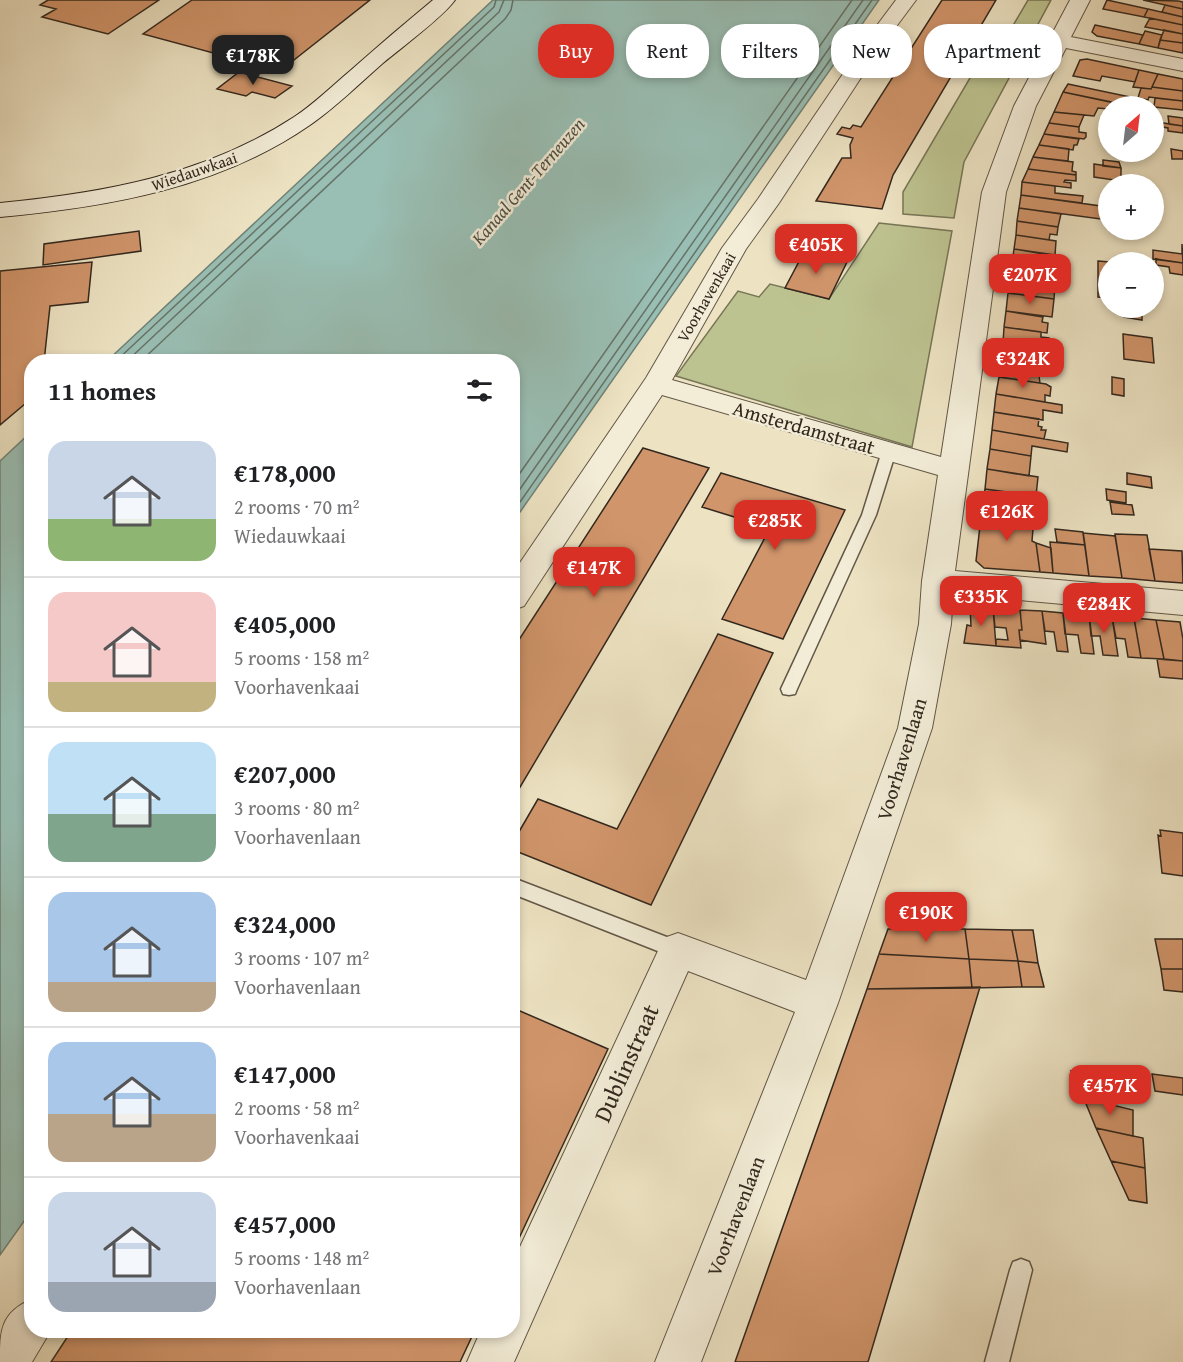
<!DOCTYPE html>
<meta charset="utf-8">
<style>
:root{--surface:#fff;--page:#f2f2f2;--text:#202124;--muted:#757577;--line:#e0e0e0;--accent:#d93025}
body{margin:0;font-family:"Gentium Book Plus",serif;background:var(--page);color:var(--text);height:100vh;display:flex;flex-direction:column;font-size:22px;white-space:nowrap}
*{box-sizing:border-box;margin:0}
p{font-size:20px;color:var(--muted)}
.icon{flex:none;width:33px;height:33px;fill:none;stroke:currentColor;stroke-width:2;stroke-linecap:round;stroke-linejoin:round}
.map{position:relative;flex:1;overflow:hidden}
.panel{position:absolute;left:24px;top:354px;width:496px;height:984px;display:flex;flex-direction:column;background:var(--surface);border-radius:24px;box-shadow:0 3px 9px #0003}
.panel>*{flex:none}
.top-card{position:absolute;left:538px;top:24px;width:554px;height:54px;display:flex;gap:12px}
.needle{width:39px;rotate:28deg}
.buttons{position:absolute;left:1098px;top:96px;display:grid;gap:12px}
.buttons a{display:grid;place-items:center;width:66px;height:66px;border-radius:50%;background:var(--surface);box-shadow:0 3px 9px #0003;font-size:30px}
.price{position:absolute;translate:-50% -51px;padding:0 14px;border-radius:12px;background:var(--accent);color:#fff;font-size:20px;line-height:39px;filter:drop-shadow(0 2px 3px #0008)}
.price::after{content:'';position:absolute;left:50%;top:36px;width:18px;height:14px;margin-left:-9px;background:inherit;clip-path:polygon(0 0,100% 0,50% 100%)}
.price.on{background:#222;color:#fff}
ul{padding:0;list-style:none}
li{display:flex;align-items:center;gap:18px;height:150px;padding:0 24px}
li+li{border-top:2px solid var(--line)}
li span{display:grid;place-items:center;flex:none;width:168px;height:120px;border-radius:18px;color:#555}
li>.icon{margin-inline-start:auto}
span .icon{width:72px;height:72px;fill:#fffc;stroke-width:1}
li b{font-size:26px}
h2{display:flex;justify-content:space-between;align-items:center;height:72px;padding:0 24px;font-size:26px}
.tag{padding:0 21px;border-radius:24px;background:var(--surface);box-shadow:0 3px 9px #0003;font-size:21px;line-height:54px}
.tag.on{background:var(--accent);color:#fff}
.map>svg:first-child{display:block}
.green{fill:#bdc390;stroke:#787657;stroke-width:1.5}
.water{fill:#99beb3;stroke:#708277;stroke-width:1.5}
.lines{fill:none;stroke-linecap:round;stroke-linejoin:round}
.shore{stroke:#667368;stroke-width:1.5}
.building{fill:#d1956b;stroke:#33281e;stroke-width:1.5}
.lane-casing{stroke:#625747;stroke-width:3}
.street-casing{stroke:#625747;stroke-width:2}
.secondary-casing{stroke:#33281e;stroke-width:2}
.lane{fill:#f3edd8;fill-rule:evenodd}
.street{fill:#f3edd8;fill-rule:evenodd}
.secondary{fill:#f3edd8;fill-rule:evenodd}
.labels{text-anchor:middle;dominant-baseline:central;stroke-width:5;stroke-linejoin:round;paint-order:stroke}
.far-street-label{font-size:16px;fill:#33281e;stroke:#f3edd8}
.far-water-label{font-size:18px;font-style:italic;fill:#4c4e43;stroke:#f3edd8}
.street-label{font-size:20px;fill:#33281e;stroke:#f3edd8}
.near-street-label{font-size:24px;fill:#33281e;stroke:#f3edd8}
</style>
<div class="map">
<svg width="1183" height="1362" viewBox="0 0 1183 1362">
<rect width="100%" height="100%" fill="#ede3c3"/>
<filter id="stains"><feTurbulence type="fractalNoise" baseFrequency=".00333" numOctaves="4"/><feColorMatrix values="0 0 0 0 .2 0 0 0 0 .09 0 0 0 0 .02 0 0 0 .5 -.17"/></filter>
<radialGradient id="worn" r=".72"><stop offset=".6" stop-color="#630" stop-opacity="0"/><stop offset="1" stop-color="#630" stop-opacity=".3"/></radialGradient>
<path class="green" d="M1028,0H1051L964,162L954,218L903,214V192L997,32L1011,29Z
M879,223L952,231L912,447L676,376L738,291L759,297L770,284L829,299Z"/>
<path class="water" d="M493,0H879L513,522V362L107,361Z
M31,432L32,1210L0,1255V461Z"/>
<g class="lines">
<path class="shore" d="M115,362L494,7L496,0
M126,362L499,12L504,0
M140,362L505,19L511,10L513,0
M513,483L852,0
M513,499L863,0
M513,512L872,0"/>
</g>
<path class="building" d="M48,0H159L108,34L42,17L56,9L40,5Z
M192,0H370L280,71L143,34Z
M942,0H996L893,175L882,209L816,201L842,158H851L850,145L853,138L837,134L842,127L850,129L853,125L861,127Z
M1107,0L1148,9L1144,17L1103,9Z
M1143,0L1178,1L1183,2V9Z
M1165,5L1183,9V17L1162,12Z
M1148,9L1183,17V25L1144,17Z
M1150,18L1183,25V34L1145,27Z
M1095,25L1143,35L1139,44L1097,36L1092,32Z
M1164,30L1183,34V43L1160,40Z
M1145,31L1162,35L1158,48L1139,44Z
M1160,40L1183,43V53L1158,48Z
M1087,59L1139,70L1135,82L1102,76L1100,81L1073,76L1080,60Z
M1139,70L1158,74L1151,89L1133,87Z
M239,72L292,86L275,98L252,92L246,96L217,89Z
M1158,74L1183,79V91L1152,87Z
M1068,84L1135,98L1131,106L1063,92Z
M1152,87L1183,91V101L1149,97L1148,100L1138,98L1141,88L1151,89Z
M1063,92L1124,105L1108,106V109L1098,108L1094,116L1054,112Z
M1155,98L1183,101V110L1154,107Z
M1054,112L1084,115L1079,127L1049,123Z
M1168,116L1183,118V126L1169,124Z
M1157,122L1183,126V133L1168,131V128L1157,126Z
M1049,123L1079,127V132L1086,133V137L1084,139L1044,134Z
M1044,134L1079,139L1077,145H1074L1073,150L1039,145Z
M1039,145L1069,149L1068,161L1033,157Z
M1171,149L1183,151V159H1172Z
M1033,157L1073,162L1072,171L1076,172V175L1028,169Z
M1103,160L1119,162L1121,168L1103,166Z
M1094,164L1121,168V181L1094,177Z
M1028,169L1076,175V181L1065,180L1064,182L1071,183V188L1022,182Z
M1022,182L1055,186V193L1083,196L1082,203L1021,195Z
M1021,195L1108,207V220L1019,208Z
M1019,208L1061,214L1058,227L1017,221Z
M1017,221L1058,227L1057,235L1050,234L1049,240L1016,235Z
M139,231L141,251L43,265L44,244Z
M1016,235L1056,241L1055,255L1014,249Z
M1182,244L1183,263L1153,259V250L1182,254Z
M1014,249L1061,257L1060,279L1055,278V284L1010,278Z
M804,252L847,262L829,299L785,288Z
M1156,259L1183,263V275L1170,273L1169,267L1156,265Z
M1098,261L1110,262H1108V298L1098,297Z
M92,262L88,302L50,306L44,362H32V398L0,425V271Z
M1010,278L1055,284L1054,299L1008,293Z
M1008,293L1054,299L1052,317L1006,311Z
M1124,308H1142V320L1124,317Z
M1006,311L1043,317L1042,322L1048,323L1047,333L1004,327Z
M1004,327L1041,332V337L1049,338L1047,350L1003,343Z
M1123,334L1152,338L1154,363L1124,359Z
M1003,343L1047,350L1045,360L1038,359L1037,365L1001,360Z
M1001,360L1037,365L1035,375L1039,376L1040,383L999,377Z
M999,377L1046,384L1051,387L1050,396L1045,395V402L996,394Z
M1112,377L1124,379V396L1112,394Z
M996,394L1062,405V413L1043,410V420L994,412Z
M994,412L1039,419L1038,426L1042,427L1041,430H1046L1044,439L992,430Z
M992,430L1068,443L1067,452L1032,446L1031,456L990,449Z
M643,448L709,468L513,799V649Z
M990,449L1031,456L1029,476L987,469Z
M987,469L1038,477L1036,496L985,489Z
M721,473L845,510L783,639L722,619L770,528L702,507Z
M1127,473L1151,477L1152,488L1127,484Z
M985,489L1036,496L1034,517L982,508Z
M1106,489L1126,492V503L1107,500Z
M1110,502L1132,505L1134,515L1112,514Z
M982,508L1034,517L1032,541L1036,543L1040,572L984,568L976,561Z
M1055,529L1083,532L1085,545L1057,542Z
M1083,533L1115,536L1122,578L1089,576Z
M1115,534L1147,535L1155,581L1122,578Z
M1050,542L1085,545L1089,576L1053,573Z
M1036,543L1051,548L1053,573L1040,572Z
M1149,549L1182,551L1183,583L1155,581Z
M970,606L993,608L996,646L964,643L967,625L971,626Z
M993,608L1020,610L1022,630H1019L1021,648L996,646V639L1008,640L1006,628L995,627Z
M1020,610L1042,611L1046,644L1020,640L1019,630H1022Z
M1042,611L1063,613L1068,652L1057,651L1054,632L1045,631Z
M1063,613L1089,615L1094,654L1081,653L1078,635L1065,634Z
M1089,615L1112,617L1118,656L1103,655L1100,636H1091Z
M1112,617L1134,618L1141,658L1128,657L1125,639L1116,638Z
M1134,618L1156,620L1164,659L1141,658Z
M1156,620L1180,622L1183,639V661L1164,659Z
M718,634L773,653L651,905L513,850V842L538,799L617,829Z
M1157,659L1183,661V679L1160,677Z
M1160,830L1183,833V876L1162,873L1158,835L1161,836Z
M888,929H965L969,959L879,954Z
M965,929L1012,930L1018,961L969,959Z
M1012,930H1033L1038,963L1018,961Z
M1155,939H1183V969H1161Z
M879,954L969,959L972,988L867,989Z
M969,959L1018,961L1022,987L972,988Z
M1018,961L1038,963L1044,987H1022Z
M1161,969H1183V992L1164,990Z
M980,987L868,1362H735L867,989Z
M513,1008L608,1049L513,1251Z
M1071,1071L1102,1077L1104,1099L1082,1094Z
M1152,1074L1183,1078V1095L1155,1091Z
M1082,1094L1104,1099V1103L1133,1110V1136L1096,1128Z
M1096,1128L1143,1138L1145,1168L1111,1161Z
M1111,1161L1145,1168L1147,1203L1129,1200Z
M72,1330H475L460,1362H51Z"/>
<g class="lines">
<g class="lane-casing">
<path id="lane" d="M889,446L896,451L876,515L797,689L795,694L789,695L783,694L781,689L862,515L882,451Z
M513,878L685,944L688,950L685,956L678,959L513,894Z
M1021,1259L1029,1262L1032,1270L1009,1362H985L1010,1270L1013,1262Z"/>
</g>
<g class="street-casing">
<path id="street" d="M896,0H916L881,47L779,203L746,249L672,380L941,457L982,192L1014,106L1070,0H1090L1071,37L1183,59V71L1066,48L1036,106L1006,192L955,571L1183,591V615L953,594L951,624L932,728L838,1003L701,1362H655L795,1012L688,971L514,1362H467L481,1330H513V1262L664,938L678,933L806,980L898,728L919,624L922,581L938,475L662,395L524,606L513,610V573L646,378L722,248L758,199L866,40Z
M32,1299V1330H51L32,1362H0C0,1331 0,1313 32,1299Z"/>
</g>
<g class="secondary-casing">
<path id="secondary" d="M433,0H455C442,18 402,47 383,63C359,84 336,107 310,125C219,188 108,207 0,217V203C104,193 205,175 294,117C314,104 332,86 350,71C377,47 405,23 433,0Z"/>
</g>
<use href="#lane" class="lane"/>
<use href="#street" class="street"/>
<use href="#secondary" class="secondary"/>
</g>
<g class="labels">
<g class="far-street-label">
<text transform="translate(194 171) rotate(-19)">Wiedauwkaai</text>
<text transform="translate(706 297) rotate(-60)">Voorhavenkaai</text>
</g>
<g class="far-water-label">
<text transform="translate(528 181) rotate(-49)">Kanaal Gent-Terneuzen</text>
</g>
<g class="street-label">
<text transform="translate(804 427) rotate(16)">Amsterdamstraat</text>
<text transform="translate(901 759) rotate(-73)">Voorhavenlaan</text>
<text transform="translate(735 1216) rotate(-69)">Voorhavenlaan</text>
</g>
<g class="near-street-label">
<text transform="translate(626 1063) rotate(-66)">Dublinstraat</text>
</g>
</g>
<rect width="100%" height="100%" filter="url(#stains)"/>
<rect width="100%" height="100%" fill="url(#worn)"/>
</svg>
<div class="buttons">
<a><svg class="needle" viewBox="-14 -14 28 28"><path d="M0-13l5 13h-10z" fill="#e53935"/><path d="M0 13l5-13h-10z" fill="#757577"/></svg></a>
<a>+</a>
<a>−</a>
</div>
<b class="price on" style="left:253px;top:86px">€178K</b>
<b class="price" style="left:816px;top:275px">€405K</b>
<b class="price" style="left:1030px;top:305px">€207K</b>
<b class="price" style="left:1023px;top:389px">€324K</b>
<b class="price" style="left:1007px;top:542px">€126K</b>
<b class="price" style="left:775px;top:551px">€285K</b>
<b class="price" style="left:594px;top:598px">€147K</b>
<b class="price" style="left:981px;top:627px">€335K</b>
<b class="price" style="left:1104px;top:634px">€284K</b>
<b class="price" style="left:926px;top:943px">€190K</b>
<b class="price" style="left:1110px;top:1116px">€457K</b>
<div class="top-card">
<a class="tag on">Buy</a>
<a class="tag">Rent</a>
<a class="tag">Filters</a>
<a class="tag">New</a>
<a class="tag">Apartment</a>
</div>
<section class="panel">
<h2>11 homes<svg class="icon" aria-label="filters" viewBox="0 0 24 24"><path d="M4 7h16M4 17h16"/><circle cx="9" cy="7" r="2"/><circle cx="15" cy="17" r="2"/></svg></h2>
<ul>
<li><span style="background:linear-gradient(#c9d6e8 65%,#8fb573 0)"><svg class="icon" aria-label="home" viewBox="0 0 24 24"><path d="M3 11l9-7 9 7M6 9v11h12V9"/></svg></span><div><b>€178,000</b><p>2 rooms · 70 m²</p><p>Wiedauwkaai</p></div></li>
<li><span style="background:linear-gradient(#f6c9c9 75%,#c2b280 0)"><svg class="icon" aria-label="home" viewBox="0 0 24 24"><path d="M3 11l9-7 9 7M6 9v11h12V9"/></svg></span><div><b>€405,000</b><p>5 rooms · 158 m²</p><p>Voorhavenkaai</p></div></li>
<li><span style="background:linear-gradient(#bfe0f5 60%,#7fa58c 0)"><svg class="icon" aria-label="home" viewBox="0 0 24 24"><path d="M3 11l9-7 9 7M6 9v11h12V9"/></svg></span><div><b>€207,000</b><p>3 rooms · 80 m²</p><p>Voorhavenlaan</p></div></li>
<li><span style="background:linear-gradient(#a9c7e8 75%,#b9a48a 0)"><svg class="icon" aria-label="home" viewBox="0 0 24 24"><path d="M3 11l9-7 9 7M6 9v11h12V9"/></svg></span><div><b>€324,000</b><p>3 rooms · 107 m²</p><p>Voorhavenlaan</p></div></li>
<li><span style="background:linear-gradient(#a9c7e8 60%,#b9a48a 0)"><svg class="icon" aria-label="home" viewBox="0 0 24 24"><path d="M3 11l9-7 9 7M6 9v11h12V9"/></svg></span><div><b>€147,000</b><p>2 rooms · 58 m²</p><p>Voorhavenkaai</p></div></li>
<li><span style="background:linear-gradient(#c9d6e8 75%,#9aa5b1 0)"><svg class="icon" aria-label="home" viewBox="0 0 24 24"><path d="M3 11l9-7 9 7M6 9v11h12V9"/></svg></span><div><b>€457,000</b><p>5 rooms · 148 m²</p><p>Voorhavenlaan</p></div></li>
</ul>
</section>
</div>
